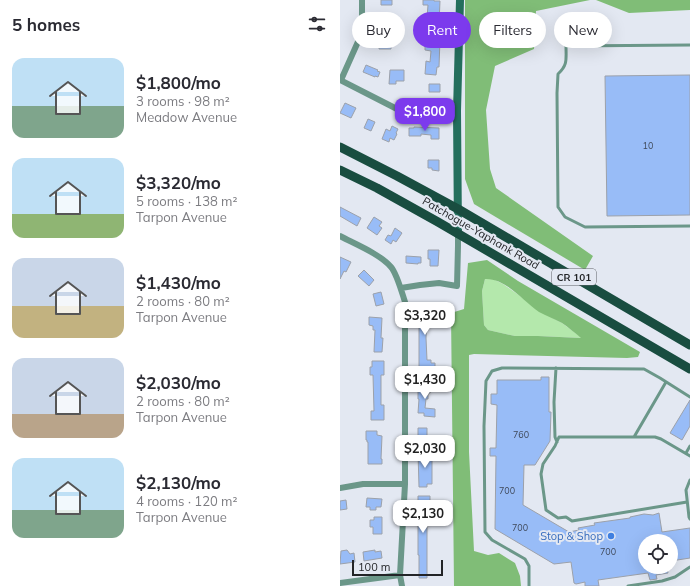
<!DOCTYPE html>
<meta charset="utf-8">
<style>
:root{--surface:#fff;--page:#f7f7f7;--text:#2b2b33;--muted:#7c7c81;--accent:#7c3aed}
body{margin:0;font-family:Mulish,sans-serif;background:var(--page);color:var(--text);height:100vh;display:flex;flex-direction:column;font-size:15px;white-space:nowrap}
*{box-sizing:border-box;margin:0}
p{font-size:13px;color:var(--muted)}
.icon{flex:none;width:22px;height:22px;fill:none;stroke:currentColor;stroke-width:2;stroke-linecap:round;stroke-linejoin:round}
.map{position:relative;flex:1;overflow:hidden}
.sheet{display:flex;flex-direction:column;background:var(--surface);width:340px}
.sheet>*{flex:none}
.hud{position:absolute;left:12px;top:12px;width:278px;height:36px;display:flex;gap:8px}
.controls{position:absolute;left:298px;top:534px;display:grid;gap:8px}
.controls a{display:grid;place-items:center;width:40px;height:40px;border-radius:50%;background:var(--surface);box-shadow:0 4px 16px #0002;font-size:20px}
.scale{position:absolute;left:12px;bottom:10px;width:91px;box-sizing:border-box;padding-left:4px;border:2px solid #222427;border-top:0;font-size:11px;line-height:14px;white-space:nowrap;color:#222427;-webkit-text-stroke:3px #e3e8f2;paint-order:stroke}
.price{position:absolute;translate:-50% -34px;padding:0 9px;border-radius:8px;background:#fff;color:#222;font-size:13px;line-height:26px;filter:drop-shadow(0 1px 2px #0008)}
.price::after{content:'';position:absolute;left:50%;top:24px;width:12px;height:9px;margin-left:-6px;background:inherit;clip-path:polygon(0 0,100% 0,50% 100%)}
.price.active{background:var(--accent);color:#fff}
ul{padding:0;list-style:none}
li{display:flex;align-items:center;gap:12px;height:100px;padding:0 12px}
li span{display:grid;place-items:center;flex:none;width:112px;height:80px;border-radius:12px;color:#555}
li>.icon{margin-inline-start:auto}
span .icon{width:48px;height:48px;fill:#fffc;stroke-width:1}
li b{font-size:17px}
h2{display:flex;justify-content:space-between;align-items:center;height:48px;padding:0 12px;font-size:17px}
.pill{padding:0 14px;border-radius:18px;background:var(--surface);box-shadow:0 4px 16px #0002;font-size:14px;line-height:36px}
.pill.active{background:var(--accent);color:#fff}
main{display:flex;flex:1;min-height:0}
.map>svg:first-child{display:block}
.green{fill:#b4e8ac}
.forest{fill:#80bd77;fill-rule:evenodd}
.building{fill:#98bcf7;stroke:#9ca1aa}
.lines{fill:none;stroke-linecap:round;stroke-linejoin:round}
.lane{stroke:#6b9789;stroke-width:3}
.street{stroke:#6b9789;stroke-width:6}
.secondary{stroke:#246f5d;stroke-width:8}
.primary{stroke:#194d40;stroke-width:9}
.shop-dot{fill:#3f7fe0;stroke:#e3e8f2;stroke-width:1.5}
.labels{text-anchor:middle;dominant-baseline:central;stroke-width:4;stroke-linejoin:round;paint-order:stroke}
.number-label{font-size:9px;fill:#404a5b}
.shield{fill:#e3e8f2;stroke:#5c5f64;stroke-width:1}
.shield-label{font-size:10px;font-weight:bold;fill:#222427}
.street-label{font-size:11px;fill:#222427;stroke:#e3e8f2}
.shop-label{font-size:11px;fill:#366cbe;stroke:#e3e8f2;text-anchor:end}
</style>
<main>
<section class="sheet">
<h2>5 homes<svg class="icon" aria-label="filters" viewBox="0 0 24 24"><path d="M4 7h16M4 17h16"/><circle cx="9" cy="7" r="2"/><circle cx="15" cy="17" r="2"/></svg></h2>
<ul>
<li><span style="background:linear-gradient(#bfe0f5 60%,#7fa58c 0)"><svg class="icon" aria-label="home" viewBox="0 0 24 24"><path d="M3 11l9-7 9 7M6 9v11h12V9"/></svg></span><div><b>$1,800/mo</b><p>3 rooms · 98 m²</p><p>Meadow Avenue</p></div></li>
<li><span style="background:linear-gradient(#bfe0f5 70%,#8fb573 0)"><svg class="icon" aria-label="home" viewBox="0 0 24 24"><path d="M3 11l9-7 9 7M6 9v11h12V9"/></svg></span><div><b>$3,320/mo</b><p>5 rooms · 138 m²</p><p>Tarpon Avenue</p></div></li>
<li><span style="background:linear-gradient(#c9d6e8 60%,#c2b280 0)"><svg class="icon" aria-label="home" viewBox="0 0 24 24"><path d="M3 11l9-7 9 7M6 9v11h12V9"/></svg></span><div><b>$1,430/mo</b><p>2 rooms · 80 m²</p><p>Tarpon Avenue</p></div></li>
<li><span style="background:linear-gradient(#c9d6e8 70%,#b9a48a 0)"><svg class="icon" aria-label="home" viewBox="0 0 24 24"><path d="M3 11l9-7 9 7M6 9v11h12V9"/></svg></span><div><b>$2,030/mo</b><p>2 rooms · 80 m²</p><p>Tarpon Avenue</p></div></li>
<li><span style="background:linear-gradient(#bfe0f5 65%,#7fa58c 0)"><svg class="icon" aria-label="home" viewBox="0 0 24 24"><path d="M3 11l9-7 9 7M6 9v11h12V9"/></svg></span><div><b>$2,130/mo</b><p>4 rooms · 120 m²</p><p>Tarpon Avenue</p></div></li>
</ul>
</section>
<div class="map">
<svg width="350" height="586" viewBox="0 0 350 586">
<rect width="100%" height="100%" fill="#e3e8f2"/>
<path class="green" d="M145,279H153L163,284L180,296L199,311L222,323L242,338L198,336H175L148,330L144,325L142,291Z"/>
<path class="forest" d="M125,0H250L196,11L194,49L155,66L146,110L150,169L156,188L253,256L245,270L134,204L125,179Z
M256,0H350V10L289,13Z
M147,260L178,281L300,352L298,357L287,358L134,354L129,355V452L134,551L148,555L159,553L175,563L180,576L181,586H114L111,313L124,309L128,263ZM145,279C166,278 183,301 199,312C206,316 215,319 222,323C228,327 235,333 241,338L198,336H175L148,330L144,325L142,291Z"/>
<path class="building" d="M41,0H52V5H41Z
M83,0H94V1H100L99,23H95L94,27L83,26V18H87L88,5H83Z
M54,16V25H43V17Z
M37,34L46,35V41L51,42V49H39L40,41H37Z
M90,38L100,39L99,67H97L96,75L85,74L86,61L90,62L91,51L85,50V42H90Z
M26,65L38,70L37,71L40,72L38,77L35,76V77L23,72Z
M50,70H64V81H56V84H49Z
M350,75V215L267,216L265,76Z
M89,84H100V92H89Z
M5,103L16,108L11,118L0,113Z
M28,119L35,122L31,131L24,128Z
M52,126L58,129L56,133L57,134L54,140L50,138L49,142L42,139L46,129L50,131Z
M74,127L99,128V139H91V135L81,134V136H69V128H74Z
M88,160H99V171L92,170V168H88Z
M0,207L21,218L17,226L0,216Z
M34,217L42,222L39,226L42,228L37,235L27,228Z
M55,228L62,233L56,242L53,240L51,244L45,240L48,235L51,236Z
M88,250H99L98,266H90V259H88Z
M66,256L81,257V263H78V264L66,263Z
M0,257L11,262L6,272L4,271L0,279Z
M24,270L34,280L29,286L18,276Z
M41,292L44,304L36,306L33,294Z
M79,303H96V312H87L86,338L87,360H91V363H95V372L83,371V368H79Z
M29,317L42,318L41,338H43L42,352H34L35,330H33V326L29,325Z
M32,361H44V375H41V405H44V420H31V411H34L33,375H30V367H32Z
M201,377H209V412H211L210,441L195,465H184L183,505L229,532L239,530L238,528L255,525L254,523L290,518V517L304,514L313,515L319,513L322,532L350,528V558L331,561V541H305V567H327L328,573L316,575L317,579L310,580L308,573L258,580L259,586H245V582L236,584L234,583L231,562L214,564L155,529L156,456H150V448H156L157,405L151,404V394H157V380H201Z
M78,383H90V393H88V399H86L85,408L95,409V417L84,416V413H78L79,399H78Z
M350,400V426L342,440L330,433Z
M78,428H87V443H78Z
M26,431H37V435L42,436L41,459H42V464H28V442H27V440H26Z
M78,452L90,453V458H92V484H87V487H79Z
M78,496H90V502H92V510H87V578H79V555H78Z
M27,498L42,499L41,507H36V510H30V507H26Z
M6,500L7,509L0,510V501Z
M34,517H42V534H33V527H30V520H34Z
M7,550L10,554L14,553L15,562L0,564L1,551Z
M35,550V552L41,551L42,558L24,561L23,552Z"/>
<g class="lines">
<path class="lane" d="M350,45L226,46C226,59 228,65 218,74L217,93L218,207L225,217L245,227L350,226
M216,368L214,402L215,437L217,442
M294,437L326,382
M346,453L350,446
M350,480L346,490L349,517L350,519
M347,502L232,521L226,517L218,518L206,510L201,474L203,464L215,446L219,437H315L321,439L350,456
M189,586V566L185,559L152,540L145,532L144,426L146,381L152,371L162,368L304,369L320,378L350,397
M288,586L322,581L335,577L350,567"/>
<path class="street" d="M0,80L57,109L92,113L117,111
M1,80L21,35L22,25V0
M0,236C15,244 40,254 51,267C57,274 62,293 65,302V484L60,575L62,586
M61,288L80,285L99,283L117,286L118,246V234
M0,488L23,484H65
M0,583L60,575"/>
<path class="secondary" d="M118,234L117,111L120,0"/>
<path class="primary" d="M0,147L57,176L118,209L350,345
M0,170L37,188L98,222L350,369"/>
</g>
<circle class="shop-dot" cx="271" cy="536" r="4"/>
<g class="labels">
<g class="number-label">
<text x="308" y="145">10</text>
<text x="181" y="434">760</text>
<text x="167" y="490">700</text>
<text x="180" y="527">700</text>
<text x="268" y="551">700</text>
</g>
<rect class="shield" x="212" y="269" width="44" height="16" rx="3"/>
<g class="shield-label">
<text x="234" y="277">CR 101</text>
</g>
<g class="street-label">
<text transform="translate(141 233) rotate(30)">Patchogue-Yaphank Road</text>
</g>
<g class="shop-label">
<text x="263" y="536">Stop &amp; Shop</text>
</g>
</g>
</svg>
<div class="controls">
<a><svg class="icon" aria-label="locate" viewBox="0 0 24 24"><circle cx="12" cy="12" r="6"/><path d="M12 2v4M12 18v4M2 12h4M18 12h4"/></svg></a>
</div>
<div class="scale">100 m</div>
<b class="price active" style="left:85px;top:132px">$1,800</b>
<b class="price" style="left:85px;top:336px">$3,320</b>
<b class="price" style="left:85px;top:400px">$1,430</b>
<b class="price" style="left:85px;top:469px">$2,030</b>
<b class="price" style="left:83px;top:534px">$2,130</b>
<div class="hud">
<a class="pill">Buy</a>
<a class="pill active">Rent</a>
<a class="pill">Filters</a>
<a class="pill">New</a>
</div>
</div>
</main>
